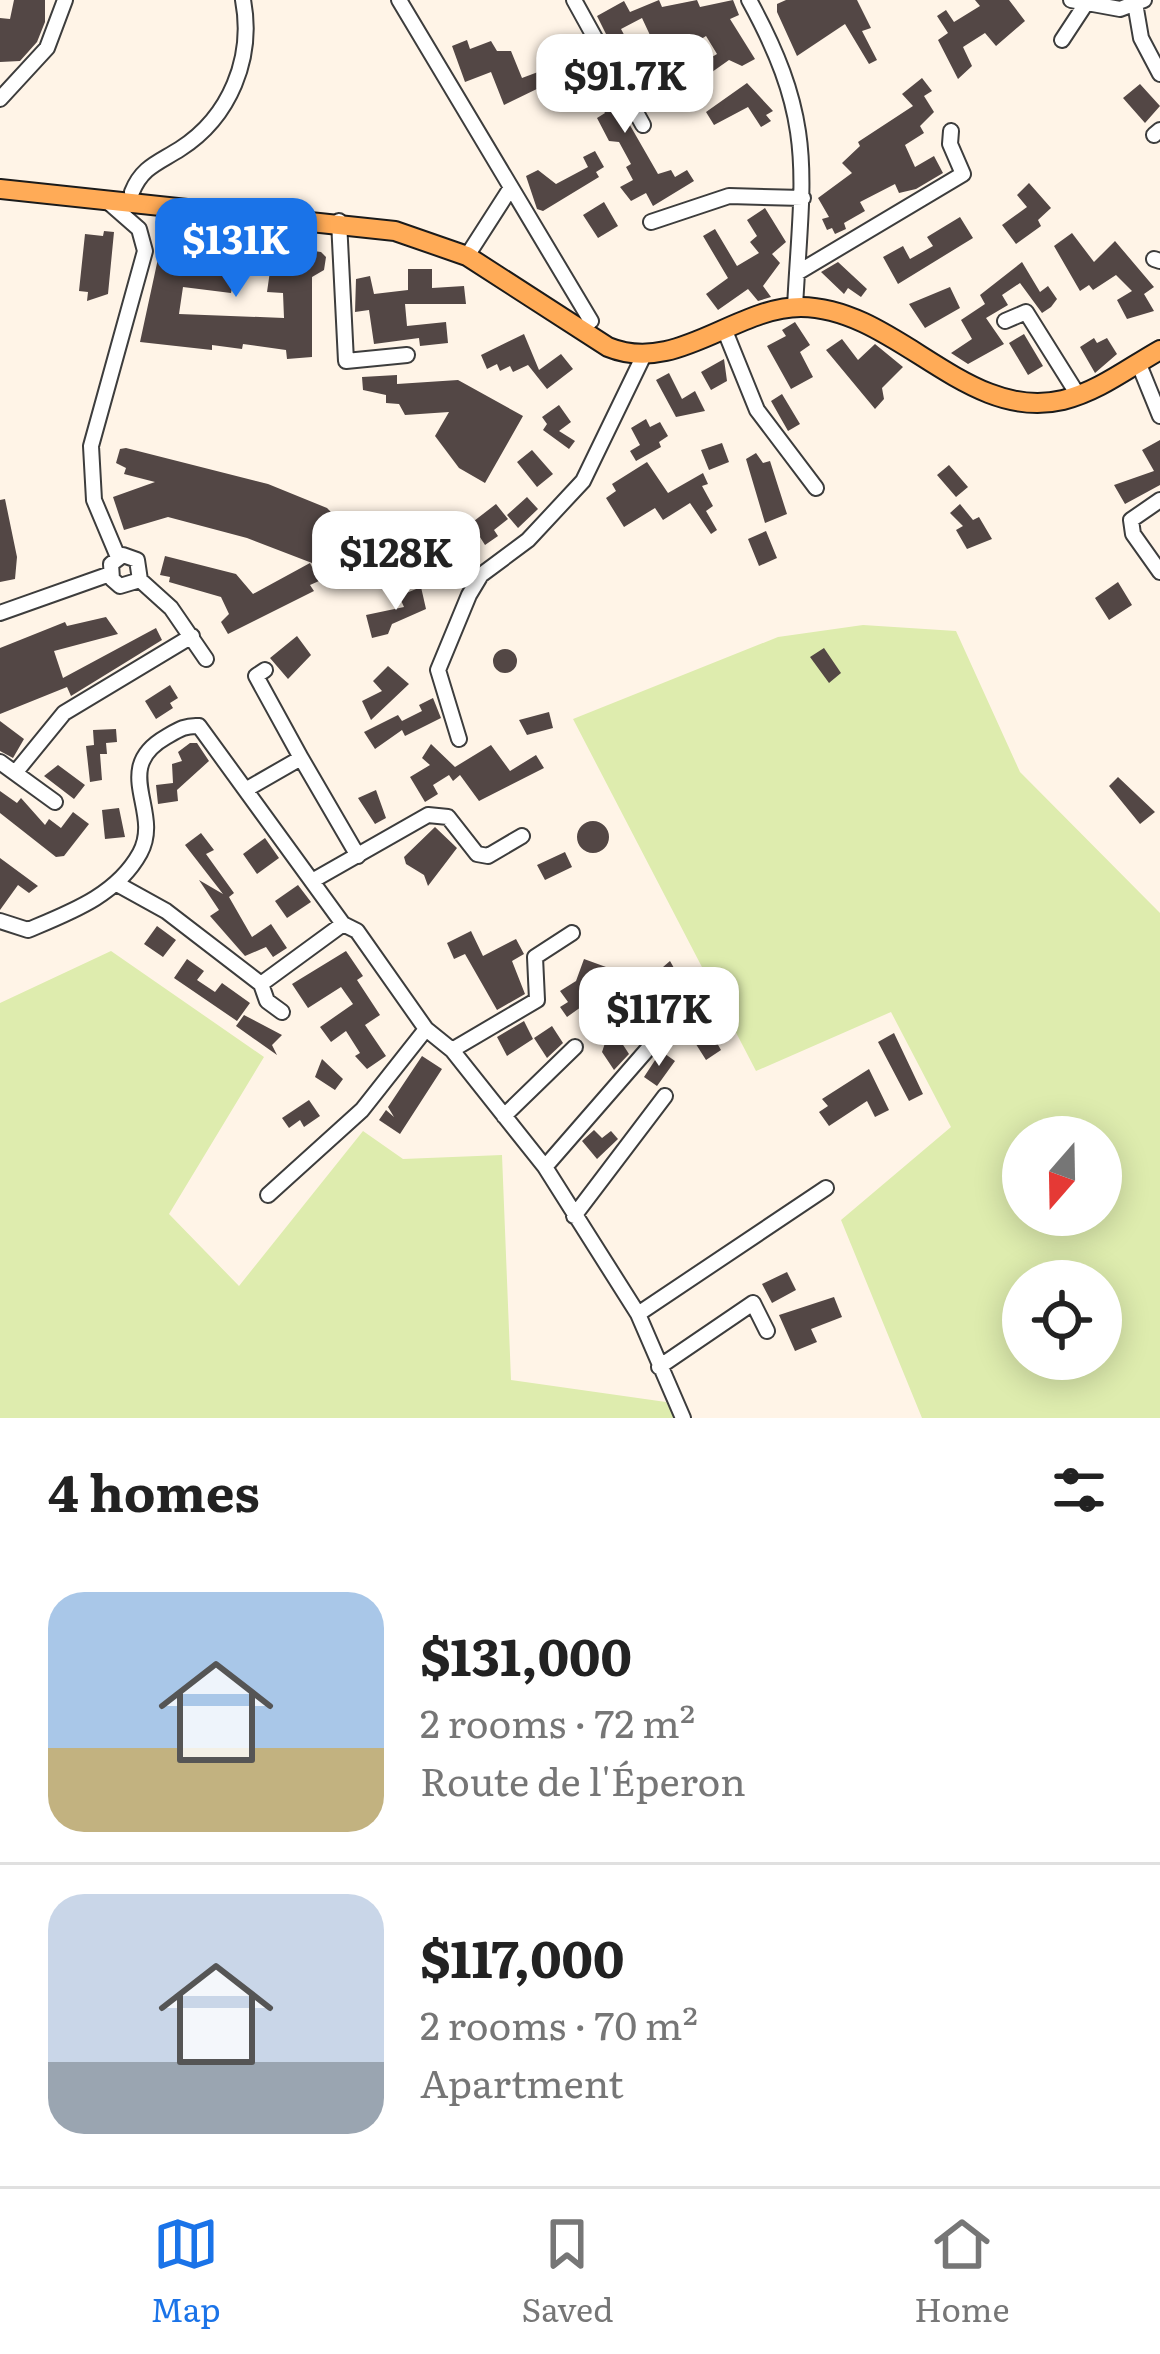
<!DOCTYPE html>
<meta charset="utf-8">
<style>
:root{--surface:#fff;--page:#f6f6f6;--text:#222;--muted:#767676;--line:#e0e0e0;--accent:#1a73e8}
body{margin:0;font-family:Literata,serif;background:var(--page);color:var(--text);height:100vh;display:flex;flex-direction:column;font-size:45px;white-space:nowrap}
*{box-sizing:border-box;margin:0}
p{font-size:39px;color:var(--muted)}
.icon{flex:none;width:66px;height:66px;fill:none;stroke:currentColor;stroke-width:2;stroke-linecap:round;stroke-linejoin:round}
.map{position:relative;height:1418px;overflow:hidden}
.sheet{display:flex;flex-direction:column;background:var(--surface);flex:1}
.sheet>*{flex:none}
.needle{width:78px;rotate:200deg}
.buttons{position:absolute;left:1002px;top:1116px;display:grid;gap:24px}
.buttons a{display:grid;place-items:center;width:120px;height:120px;border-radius:50%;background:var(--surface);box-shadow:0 6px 30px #0003;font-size:60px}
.price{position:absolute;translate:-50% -102px;padding:0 27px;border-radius:24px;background:#fff;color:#222;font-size:39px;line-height:78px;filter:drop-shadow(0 3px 6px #0008)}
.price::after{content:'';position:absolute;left:50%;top:72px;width:36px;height:27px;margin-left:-18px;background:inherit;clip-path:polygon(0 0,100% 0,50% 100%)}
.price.selected{background:var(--accent);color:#fff}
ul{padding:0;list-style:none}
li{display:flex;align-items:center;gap:36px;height:300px;padding:0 48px}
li+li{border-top:3px solid var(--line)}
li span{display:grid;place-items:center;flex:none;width:336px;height:240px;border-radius:36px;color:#555}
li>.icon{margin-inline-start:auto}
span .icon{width:144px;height:144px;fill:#fffc;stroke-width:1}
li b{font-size:51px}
h2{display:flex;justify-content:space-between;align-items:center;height:144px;padding:0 48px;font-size:51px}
.menu{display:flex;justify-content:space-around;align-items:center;height:168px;border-top:3px solid var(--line);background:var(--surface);font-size:33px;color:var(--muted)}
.menu a{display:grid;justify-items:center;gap:6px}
.menu .selected{color:var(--accent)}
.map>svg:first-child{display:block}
.green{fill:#deecae;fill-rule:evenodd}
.building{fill:#534745;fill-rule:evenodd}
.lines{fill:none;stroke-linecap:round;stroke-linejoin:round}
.minor-casing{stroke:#3d3d3d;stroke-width:18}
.major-casing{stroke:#1b1b1b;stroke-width:22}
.minor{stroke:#fff;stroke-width:14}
.major{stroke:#ffab57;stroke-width:18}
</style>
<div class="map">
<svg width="1160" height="1418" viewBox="0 0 1160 1418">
<rect width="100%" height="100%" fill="#fff4e7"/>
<path class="green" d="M863,625L956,631L1020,772L1160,913V1418H922L841,1220L951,1127L891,1012L756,1071L573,719L778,637ZM1023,1137H1101V1215H1023ZM1023,1281H1101V1359H1023Z
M111,951L264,1057L169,1214L239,1286L363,1131L403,1159L502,1155L511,1380L666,1402L675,1418H0V1003Z"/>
<path class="building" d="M14,0H45V22L37,42L20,61L0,62V18L10,19Z
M659,0L662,7L697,0L700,7L733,0L739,15L730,19L755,59L742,66L729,60L688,89L680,76L717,54L706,36L663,63L642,18L621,29L629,44L615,52L597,16L624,1L630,12Z
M786,0H857L871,28L862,31L877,60L869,64L845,24L797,56L777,12V4Z
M975,0H1009L1025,21L996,46L985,33L963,47L972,66L958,79L938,40L948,33L937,16L946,10L954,22L980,6Z
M467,40L470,49L491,41L497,51H511L522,78L538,72L543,86L504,105L491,72L465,82L452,46Z
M581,40L658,174L671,170L675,177L687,170L694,181L653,206L646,193L631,201L620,187L633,180L626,167L631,164L619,142L609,141L597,118L605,113L563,50Z
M922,78L932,91L924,96L934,112L920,126L924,133L905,145L915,167L934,156L943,173L916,189L899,193L895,184L860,202L865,211L844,223L846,229L835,234L832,228L827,230L822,219L829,217L818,198L852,173L842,163L860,146L858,142L913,106L902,94Z
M747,83L773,111L766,115L771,121L761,127L748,107L714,125L706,112Z
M1140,84L1160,106L1145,123L1123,98Z
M595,151L604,167L596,172L599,177L543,211L537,209L526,176L538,170L556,184L588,167L583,157Z
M1029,183L1051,208L1038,220L1041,226L1016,244L1002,225L1027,207L1017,195Z
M604,202L618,226L598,238L583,215Z
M765,208L786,242L772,254L780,263L763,286L771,297L758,301L748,289L718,310L706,294L728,278L703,236L715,229L737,266L759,253L750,242L757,236L747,220Z
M960,217L973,238L898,284L883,257L903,246L910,259L933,246L927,237Z
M104,231L114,232L108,294L87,301L88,292L79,291L85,234L103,236Z
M1072,233L1094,262L1115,241L1154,287L1144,294L1154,311L1127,319L1117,300L1132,291L1116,275L1093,290L1089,285L1080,291L1054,246Z
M230,239L321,252L326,257L324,270L312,277V357L287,359L286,350L243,344L242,349L212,345V350L140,342L159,254L227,265ZM236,267L270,271L267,292L283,293L284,318L179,314L183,287L231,293Z
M838,262L867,289L861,297L848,288L844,294L821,272Z
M1022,262L1040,292L1048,286L1057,299L1051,307L1042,313L1020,283L1002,295L1008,305L986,318L1004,344L968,364L951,353L972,339L961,320L985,304L980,295Z
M408,269H432V288L464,286L466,304H405L407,326L446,322L448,343L420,346L419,338L374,344L369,310L355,312L356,279L370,276L374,294L408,290Z
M950,287L960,308L925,328L909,304Z
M795,322L810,345L800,352L813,377L791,389L767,346L786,336L782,330Z
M524,334L539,370L561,354L573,369L547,389L528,365L513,372L510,366L500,371L497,364L487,369L481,355Z
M1024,334L1043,366L1028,375L1009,343Z
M1094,338L1097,343L1107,338L1117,354L1095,373L1080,347Z
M842,339L858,360L875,344L903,367L882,388L884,399L875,409L826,350Z
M724,359L727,381L711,390L701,372Z
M669,373L682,399L695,391L705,411L676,417L656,380Z
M397,375V384L458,380L523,416L485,483L459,468L435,436L449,412L405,415L399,404L386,403V395L363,390L362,377Z
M782,394L800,424L788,431L771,401Z
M559,405L571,422L559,431L575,441L569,449L543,430L547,424L542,417Z
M646,419L650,427L660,422L668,436L659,442L661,447L636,461L630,451L640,445L631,428Z
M1160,440V485L1125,504L1114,485L1154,471L1142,450Z
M722,443L729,462L709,470L701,450Z
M126,448L268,484L327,508L332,513L312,563L247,538L168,517L124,530L113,497L155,482L124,474L126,468L116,463L120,449Z
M532,450L553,474L537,487L517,462Z
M756,453L763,463L770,461L787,514L765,523L746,459Z
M647,462L668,493L703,473L708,484L702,486L713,506L706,511L717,530L711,534L690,503L663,520L655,508L624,527L606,498L616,491L612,484Z
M949,465L968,487L956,497L937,475Z
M527,497L538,509L518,528L507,515Z
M5,499L17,557L15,579L0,582V500Z
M496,504L508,519L494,530L498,536L485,545L478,534L468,540L461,531Z
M960,504L973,520L979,517L992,539L967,549L956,530L963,526L950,513Z
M766,531L777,558L759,566L748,539Z
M165,556L236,574L253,594L310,563L319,581L310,585L314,591L228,634L221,622L229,614L221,597L169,582L170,577L160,575Z
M1118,582L1132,605L1109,620L1095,598Z
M421,587L426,609L392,624L388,634L372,638L366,615L404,607L399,596Z
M106,617L118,634L54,651L63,678L156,628L162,640L71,696L67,687L0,714V648L65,622L67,626Z
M297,636L311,655L288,679L270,658Z
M824,648L841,673L829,683L810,657Z
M493 661a12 12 0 1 1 24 0a12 12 0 1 1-24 0Z
M388,666L409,684L371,720L362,701L382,691L373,681Z
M170,685L178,698L170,703L173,708L156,719L145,701Z
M433,698L441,718L405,736L402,730L375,749L364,732L398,715L402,721L422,711L419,705Z
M549,712L553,728L527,735L519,720Z
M0,721L24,739L13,758L0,751Z
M116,729L117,742L106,743L107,754H100L102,780L90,782L86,746L94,745L93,730Z
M190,743H197L209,761L177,790L178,801L158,804L156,785L173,783L172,764L182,761L178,752Z
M431,744L455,767L491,745L510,771L536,755L544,768L479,801L460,775L453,781L449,775L433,785L438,794L425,802L410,777L430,765L422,758Z
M58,765L85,785L74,799L44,776Z
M1118,777L1155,812L1140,824L1109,786Z
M376,790L386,818L375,824L358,798Z
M0,791L17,803L21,798L45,825L49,819L61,828L73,812L89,824L64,856L56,857L0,813Z
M119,808L125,837L105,839L102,810Z
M577 837a16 16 0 1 1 32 0a16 16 0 1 1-32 0Z
M435,827L457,848L428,886L424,875L406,864L404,857Z
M201,833L214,850L206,854L234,893L229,897L252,937L271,924L287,948L273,957L266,947L245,956L210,916L219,910L199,880L223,894L185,845Z
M265,838L279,858L257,874L243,854Z
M565,852L572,867L545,880L537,865Z
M0,858L38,886L29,893L18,885L0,910Z
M298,885L311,902L287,918L275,901Z
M157,926L176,940L163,957L144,944Z
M471,931L483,956L516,939L524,954L512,961L525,994L497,1010L465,954L454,959L447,943Z
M346,951L363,976L357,980L380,1015L365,1025L386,1056L367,1069L355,1056L360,1053L346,1031L331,1042L320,1027L353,1004L341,987L308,1008L292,984Z
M187,959L204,971L197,980L215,992L222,983L250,1003L237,1021L174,978Z
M584,959L606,967L592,1010L635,979L644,996L635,1001L639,1008L614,1021L619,1028L614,1031L629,1054L614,1070L602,1052L605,1043L581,1007L567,1017L560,1007L568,1002L560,991L576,981Z
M670,961L721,1050L706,1060L687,1030L668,1042L679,1026L673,1017L682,1011L656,973Z
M244,1015L282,1035L272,1045L277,1055L236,1026Z
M524,1021L533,1039L507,1056L497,1037Z
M552,1026L563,1043L547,1058L534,1038Z
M894,1033L923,1094L909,1101L878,1042Z
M661,1051L675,1061L657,1086L644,1077Z
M422,1056L442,1069L400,1134L379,1120L386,1110L394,1117L388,1107Z
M322,1059L343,1079L335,1090L315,1077Z
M869,1069L889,1110L875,1117L867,1101L829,1126L819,1112L828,1106L822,1099Z
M309,1100L320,1116L304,1127L300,1120L289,1128L282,1118Z
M594,1130L602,1138L611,1131L618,1139L597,1159L582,1141Z
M787,1272L796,1290L772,1303L762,1284Z
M834,1297L842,1317L811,1329L817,1342L795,1351L779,1315Z"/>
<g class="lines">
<g class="minor-casing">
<path id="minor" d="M399,0L591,321
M574,0L643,125
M749,0C817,124 802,173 795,307
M1071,0L1120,9L1144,0
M1135,3L1141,38L1160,74
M1062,40L1085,5
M0,99L47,48L65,0
M1154,135L1160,130
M132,192C142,167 158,163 180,149C230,117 254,58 243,0
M107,201L139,229L145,251L91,446L94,500L118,557
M339,221L346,361L407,355
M651,222L729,196L803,198
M467,256L510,189
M1154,259L1160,261
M797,273L963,174L950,144L951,131
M1005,321L1026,312L1078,395
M725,331L757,410L816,488
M1138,362L1160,416
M1160,500L1131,520L1133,534L1160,572
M140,580L120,586L112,579L111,564L123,555L137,560L140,580L171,608L206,659
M0,613L110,574
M459,739L438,670L469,595L481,575L528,540L583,481L644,355
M301,758L358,856
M0,762L55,802
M15,773L64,713L192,636
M247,789L301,758L256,676L265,670
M312,881L428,815L448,817L477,854L488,856L522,836
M119,885L166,911L261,984
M0,921L28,930C71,912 117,895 140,853C163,811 110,769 166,737C178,730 185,725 199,726L343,924L357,931L426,1029L452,1050L545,1167L638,1314L683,1418
M261,984L343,924
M261,984L267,1001L282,1012
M452,1050L537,1000L535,957L572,933
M504,1116L575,1047
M545,1167L653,1043
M268,1195L362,1110L426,1029
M574,1216L665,1096
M638,1314L826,1188
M659,1367L753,1303L767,1331"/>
</g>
<g class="major-casing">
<path id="major" d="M0,189L395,231L467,256L608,347C676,375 735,307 801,307C897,308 966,423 1063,400C1099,391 1128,368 1160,350"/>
</g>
<use href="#minor" class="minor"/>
<use href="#major" class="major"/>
</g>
</svg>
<div class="buttons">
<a><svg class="needle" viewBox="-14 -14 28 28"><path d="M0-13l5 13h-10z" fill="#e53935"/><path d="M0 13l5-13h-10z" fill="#767676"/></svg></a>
<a><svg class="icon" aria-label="locate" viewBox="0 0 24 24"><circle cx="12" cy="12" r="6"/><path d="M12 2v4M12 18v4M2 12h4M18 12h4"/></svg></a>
</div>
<b class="price" style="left:625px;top:136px">$91.7K</b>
<b class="price selected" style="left:236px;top:300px">$131K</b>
<b class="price" style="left:396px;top:613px">$128K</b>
<b class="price" style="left:659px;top:1069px">$117K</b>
</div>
<section class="sheet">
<h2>4 homes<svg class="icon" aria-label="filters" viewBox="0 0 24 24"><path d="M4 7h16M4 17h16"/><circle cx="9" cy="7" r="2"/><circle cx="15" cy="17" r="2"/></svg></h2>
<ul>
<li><span style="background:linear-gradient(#a9c7e8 65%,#c2b280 0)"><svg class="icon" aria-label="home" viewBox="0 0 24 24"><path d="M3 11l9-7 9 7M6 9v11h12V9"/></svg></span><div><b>$131,000</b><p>2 rooms · 72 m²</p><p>Route de l'Éperon</p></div></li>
<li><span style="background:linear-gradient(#c9d6e8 70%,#9aa5b1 0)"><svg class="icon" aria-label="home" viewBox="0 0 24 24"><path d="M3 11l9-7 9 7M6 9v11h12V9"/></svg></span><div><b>$117,000</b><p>2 rooms · 70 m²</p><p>Apartment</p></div></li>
</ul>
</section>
<nav class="menu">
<a class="selected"><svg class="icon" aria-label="map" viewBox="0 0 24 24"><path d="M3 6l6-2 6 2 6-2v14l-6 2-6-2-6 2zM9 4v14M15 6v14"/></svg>Map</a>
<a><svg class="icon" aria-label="saved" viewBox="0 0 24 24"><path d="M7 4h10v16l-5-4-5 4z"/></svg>Saved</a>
<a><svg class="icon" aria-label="home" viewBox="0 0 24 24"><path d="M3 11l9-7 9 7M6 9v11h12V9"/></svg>Home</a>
</nav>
